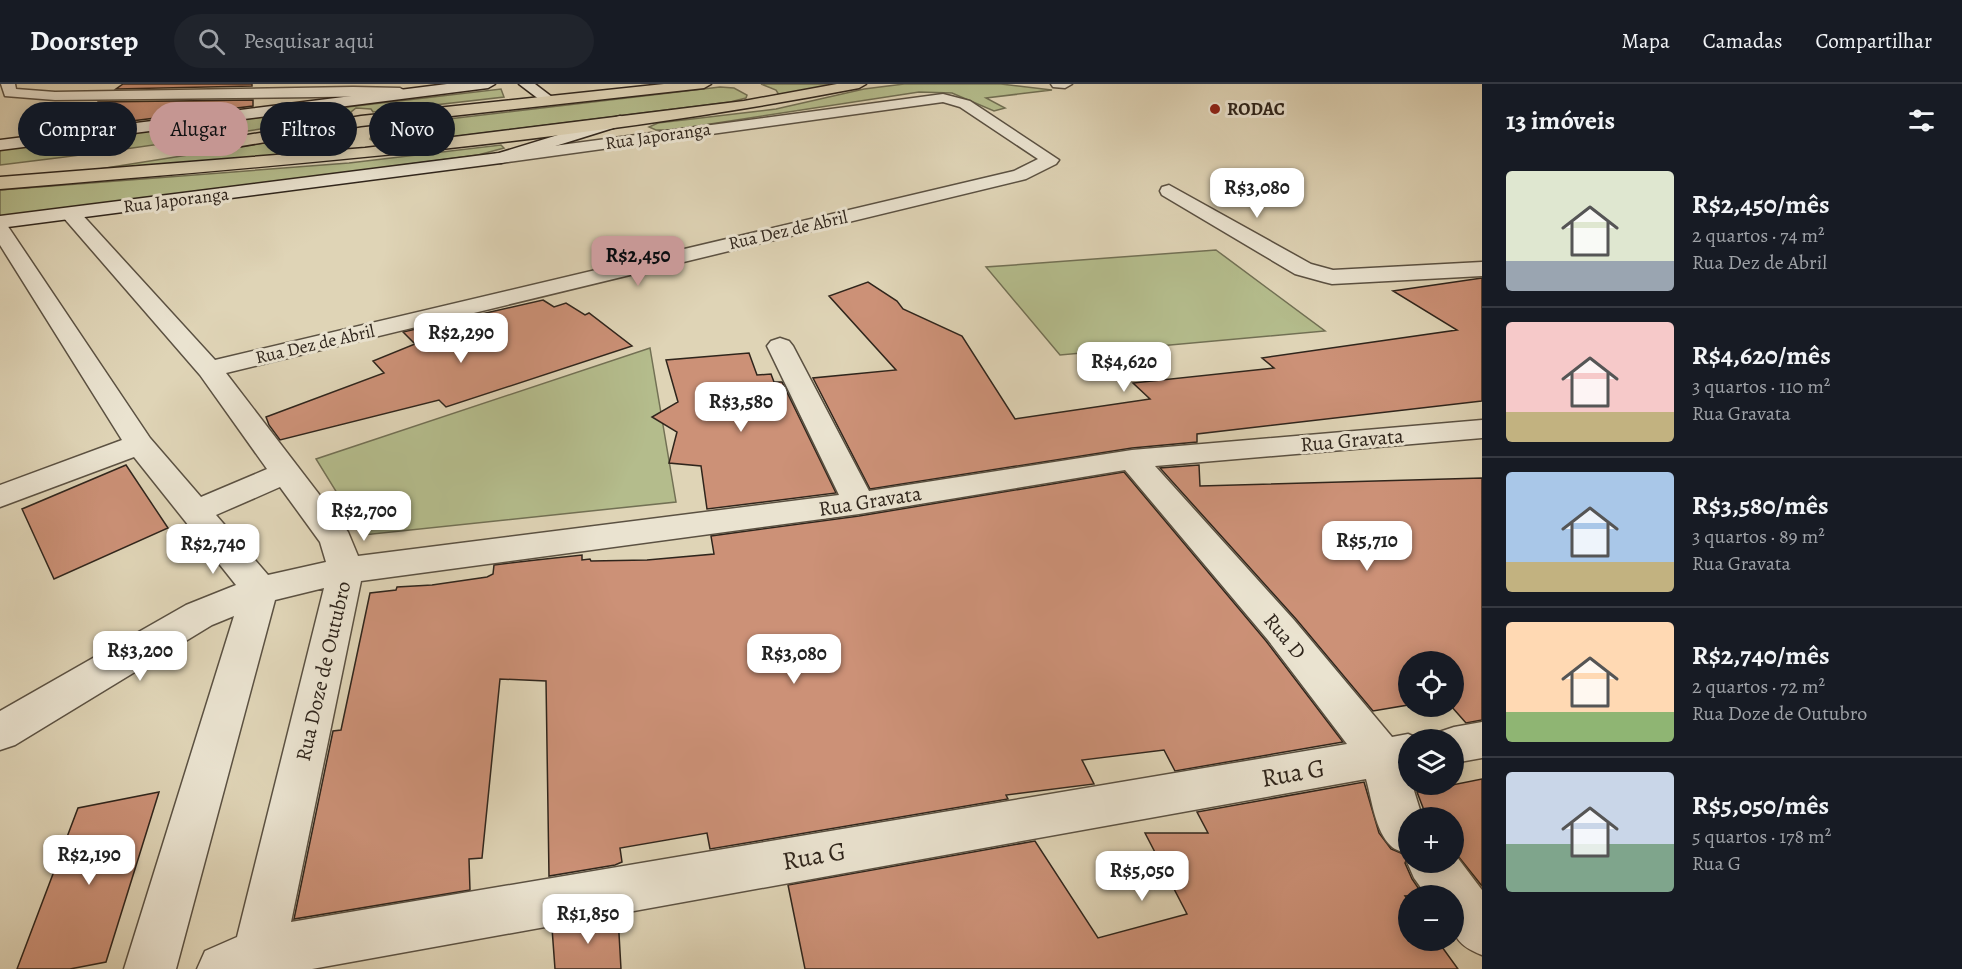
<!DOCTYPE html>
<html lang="pt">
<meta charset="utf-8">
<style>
:root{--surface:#171b24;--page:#20242c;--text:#f1f3f6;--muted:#9ea1a6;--line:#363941;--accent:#c59692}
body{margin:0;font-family:Alegreya,serif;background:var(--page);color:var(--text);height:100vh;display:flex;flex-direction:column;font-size:22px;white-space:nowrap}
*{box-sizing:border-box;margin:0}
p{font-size:20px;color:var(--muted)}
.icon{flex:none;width:33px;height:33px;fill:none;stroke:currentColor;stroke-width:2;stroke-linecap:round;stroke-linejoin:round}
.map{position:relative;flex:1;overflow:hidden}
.sheet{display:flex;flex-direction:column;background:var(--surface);width:480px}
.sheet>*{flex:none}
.hud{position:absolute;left:18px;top:18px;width:570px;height:54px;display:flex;gap:12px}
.tools{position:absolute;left:1398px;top:567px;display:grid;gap:12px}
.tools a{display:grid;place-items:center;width:66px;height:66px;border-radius:50%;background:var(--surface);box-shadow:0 3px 15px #0003;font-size:30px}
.price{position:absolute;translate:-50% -51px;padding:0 14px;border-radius:12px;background:#fff;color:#222;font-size:20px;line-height:39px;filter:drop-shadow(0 2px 3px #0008)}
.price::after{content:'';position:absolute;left:50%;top:36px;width:18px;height:14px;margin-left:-9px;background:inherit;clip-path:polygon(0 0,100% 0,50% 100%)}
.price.selected{background:var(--accent);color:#111}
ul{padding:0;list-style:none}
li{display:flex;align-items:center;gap:18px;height:150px;padding:0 24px}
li+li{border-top:2px solid var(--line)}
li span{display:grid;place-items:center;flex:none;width:168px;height:120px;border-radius:6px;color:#555}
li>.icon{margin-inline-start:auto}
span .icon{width:72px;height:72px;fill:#fffc;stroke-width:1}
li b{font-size:26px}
h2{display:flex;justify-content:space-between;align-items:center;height:72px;padding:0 24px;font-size:26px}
.tag{padding:0 21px;border-radius:27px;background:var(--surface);box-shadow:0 3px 15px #0003;font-size:21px;line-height:54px}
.tag.selected{background:var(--accent);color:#111}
header{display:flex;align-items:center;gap:36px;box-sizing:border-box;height:84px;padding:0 30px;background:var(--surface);border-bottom:2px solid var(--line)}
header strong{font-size:28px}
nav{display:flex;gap:33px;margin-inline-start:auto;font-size:21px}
.search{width:420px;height:54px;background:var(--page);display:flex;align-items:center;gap:15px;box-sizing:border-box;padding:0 21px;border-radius:33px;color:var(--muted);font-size:22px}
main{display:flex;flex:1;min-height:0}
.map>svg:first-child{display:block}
.green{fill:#b4bc8c;stroke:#727054;stroke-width:1.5}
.building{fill:#cc9177;stroke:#2f251c;stroke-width:1.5}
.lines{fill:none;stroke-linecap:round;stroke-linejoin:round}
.street-casing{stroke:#5b5142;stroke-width:3}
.secondary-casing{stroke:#2f251c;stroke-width:3}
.highway-casing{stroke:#2f251c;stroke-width:3}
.street{fill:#eae3d0;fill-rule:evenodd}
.secondary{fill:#eae3d0;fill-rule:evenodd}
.highway{fill:#dfd4b6;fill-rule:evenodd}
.poi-dot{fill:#8f2418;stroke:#eae3d0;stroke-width:2}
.labels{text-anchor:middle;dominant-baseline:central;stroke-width:6;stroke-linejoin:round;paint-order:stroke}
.far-poi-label{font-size:18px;font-weight:bold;fill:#2f251c;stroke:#eae3d0;text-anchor:start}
.far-street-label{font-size:18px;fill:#2f251c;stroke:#eae3d0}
.street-label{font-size:21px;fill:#2f251c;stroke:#eae3d0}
.near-street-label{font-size:26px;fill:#2f251c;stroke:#eae3d0}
</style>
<header>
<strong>Doorstep</strong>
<div class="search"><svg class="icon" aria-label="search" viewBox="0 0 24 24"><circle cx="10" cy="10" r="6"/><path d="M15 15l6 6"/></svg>Pesquisar aqui</div>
<nav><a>Mapa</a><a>Camadas</a><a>Compartilhar</a></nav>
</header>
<main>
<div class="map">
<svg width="1482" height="885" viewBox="0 0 1482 885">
<rect width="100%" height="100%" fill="#dfd4b6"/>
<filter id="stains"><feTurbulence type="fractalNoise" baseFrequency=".00333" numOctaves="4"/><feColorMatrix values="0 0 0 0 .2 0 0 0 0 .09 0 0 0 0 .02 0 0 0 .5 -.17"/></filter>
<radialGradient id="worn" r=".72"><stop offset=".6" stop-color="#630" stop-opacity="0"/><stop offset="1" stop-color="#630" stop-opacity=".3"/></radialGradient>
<path class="green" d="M761,0H837L779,11L776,6Z
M904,0H1001L1052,6L986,14L1005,24L994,27L952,9L919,8L671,46H656L649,43L658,39L776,25L864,5Z
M720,3L734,4L747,11L746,14L730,18L386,61L375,59L370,55L373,48L389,42Z
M501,5L504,13L373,28L371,25L356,24L351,28L352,30C235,50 118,67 0,81V64Z
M327,49L326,70L93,86Z
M501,61L504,64L478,71L0,134V106L349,79Z
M1216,166L1325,247L1060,271L986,183Z
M650,264L676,418L363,451L316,375Z"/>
<path class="building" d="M123,0H252V2L116,5Z
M253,16V22L58,46L98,18Z
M1482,194V317L1197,350V358L1132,364L870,405L813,294L896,286L829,212L868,198L897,217L903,225L962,252L1015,335L1150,315L1133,299L1274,284L1262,274L1457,246L1393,207Z
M543,216L554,223L566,219L585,231L589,229L632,262L446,323L439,316L280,356L269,341L266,333L384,289L373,277L415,260L403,248Z
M749,269L757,291L771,290L774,298H782L836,409L707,425L701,382L669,379L677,348L652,333L678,318L666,276Z
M126,381L168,444L54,495L22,425Z
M1199,381L1200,402L1482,394V636L1466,639L1451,622H1454V578H1408V621L1373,627L1296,535L1160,384Z
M1124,388L1266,557L1343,658L1175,687L1164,666L1082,676L1094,700L1006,711L1008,715L710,765L707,749L620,764L622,778L615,781L549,792L546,597L500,595L482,774L469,775L470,806L294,835L333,647L341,646L370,509L396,506L397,503L432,501L487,493L493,490L494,481L536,476L582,471V476L590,475L591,477L647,476L714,470L711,452L859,432Z
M1482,695V802L1454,767V734H1427L1417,708Z
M1364,698L1379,749L1391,765L1408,772L1405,779L1412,795L1423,811L1405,812L1408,816V856H1437L1458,885H805L788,801L1035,757L1098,854L1187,830L1145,749H1208L1197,728Z
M159,708L106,878L70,885H17L78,724Z
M618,832L621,885H555L552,844Z"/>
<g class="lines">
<g class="street-casing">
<path id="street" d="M1,0H15L16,5L55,8L353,3L400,4L407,8L400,12L55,16L5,12Z
M1051,0H1072L1065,4L1053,3Z
M943,10L970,17L1059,76L1056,80L1026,95L226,289L348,448L358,472L839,411L767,262L771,257L780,254L789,257L793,262L869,407L1132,366L1482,336V354L1155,382L1294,536L1392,653L1408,650L1422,656H1408V700H1412L1420,726L1425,734H1408V770C1403,768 1395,766 1391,762C1375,747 1372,716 1366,695L312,885H197L205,867L237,853L324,504L275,516L176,885H124L234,532L212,541L15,661L0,666V627L186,521L236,501L134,373L0,423V401L122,356L0,161V139L7,141L150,354L201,413L267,385L200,291L63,133L60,129L63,125H77L215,276L1014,87L1038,75L960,23L943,18L501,79L495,78L492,74L495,70L501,69ZM1125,386L1268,556L1347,660L291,838L361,497L859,430ZM280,403L320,458L326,478L268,491L216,431Z
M1169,101L1311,180L1333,186L1482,178V192L1332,200L1324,198L1295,190L1162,111L1160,107L1162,103Z
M1482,638V674L1454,679V656H1435L1439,648L1454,643Z
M1454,769L1482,806V871C1447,857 1454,845 1454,812H1427L1414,794L1407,778L1408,775V778H1454Z"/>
</g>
<g class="secondary-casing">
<path id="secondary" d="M447,0H495L488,4L0,66V56Z
M519,0H535L556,16L554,19H544Z
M620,32L626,34L628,37L626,40L501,79L0,144V132L499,69Z"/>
</g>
<g class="highway-casing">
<path id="highway" d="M664,0H711L704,4L361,42L212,67L204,62L212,57L361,32Z
M837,0H866L859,4C576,59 287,81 0,105V93L365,64L744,17Z"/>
</g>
<use href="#street" class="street"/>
<use href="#secondary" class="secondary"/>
<use href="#highway" class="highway"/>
</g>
<circle class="poi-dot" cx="1215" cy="25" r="6"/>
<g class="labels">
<g class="far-poi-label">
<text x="1227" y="25">RODAC</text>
</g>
<g class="far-street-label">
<text transform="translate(658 52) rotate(-8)">Rua Japoranga</text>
<text transform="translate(176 116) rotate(-7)">Rua Japoranga</text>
<text transform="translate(788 146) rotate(-13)">Rua Dez de Abril</text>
<text transform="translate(315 260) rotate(-13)">Rua Dez de Abril</text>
</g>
<g class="street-label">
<text transform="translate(1352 356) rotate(-5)">Rua Gravata</text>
<text transform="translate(870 417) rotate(-9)">Rua Gravata</text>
<text transform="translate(1285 552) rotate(50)">Rua D</text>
<text transform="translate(323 587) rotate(-77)">Rua Doze de Outubro</text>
</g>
<g class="near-street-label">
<text transform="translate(1293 689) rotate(-10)">Rua G</text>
<text transform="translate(814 772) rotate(-10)">Rua G</text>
</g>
</g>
<rect width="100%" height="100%" filter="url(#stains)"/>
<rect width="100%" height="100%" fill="url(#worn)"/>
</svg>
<div class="tools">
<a><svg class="icon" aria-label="locate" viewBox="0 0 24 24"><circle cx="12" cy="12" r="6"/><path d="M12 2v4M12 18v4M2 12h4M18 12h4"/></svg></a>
<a><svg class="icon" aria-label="layers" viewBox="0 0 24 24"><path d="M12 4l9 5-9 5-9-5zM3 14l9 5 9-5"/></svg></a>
<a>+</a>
<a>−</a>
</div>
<b class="price" style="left:1257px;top:135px">R$3,080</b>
<b class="price selected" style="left:638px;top:203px">R$2,450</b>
<b class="price" style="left:461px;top:280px">R$2,290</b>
<b class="price" style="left:1124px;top:309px">R$4,620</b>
<b class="price" style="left:741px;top:349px">R$3,580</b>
<b class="price" style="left:364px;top:458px">R$2,700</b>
<b class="price" style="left:1367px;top:488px">R$5,710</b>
<b class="price" style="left:213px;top:491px">R$2,740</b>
<b class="price" style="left:140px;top:598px">R$3,200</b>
<b class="price" style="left:794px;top:601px">R$3,080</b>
<b class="price" style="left:89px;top:802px">R$2,190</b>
<b class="price" style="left:1142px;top:818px">R$5,050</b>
<b class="price" style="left:588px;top:861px">R$1,850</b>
<div class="hud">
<a class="tag">Comprar</a>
<a class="tag selected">Alugar</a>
<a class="tag">Filtros</a>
<a class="tag">Novo</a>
</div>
</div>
<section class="sheet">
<h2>13 imóveis<svg class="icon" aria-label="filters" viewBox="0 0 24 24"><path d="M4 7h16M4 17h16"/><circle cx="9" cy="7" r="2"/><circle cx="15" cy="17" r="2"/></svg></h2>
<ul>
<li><span style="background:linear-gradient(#dfe7d0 75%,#9aa5b1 0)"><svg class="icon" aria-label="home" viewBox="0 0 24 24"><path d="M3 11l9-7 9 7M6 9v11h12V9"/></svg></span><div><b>R$2,450/mês</b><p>2 quartos · 74 m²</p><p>Rua Dez de Abril</p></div></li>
<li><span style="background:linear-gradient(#f6c9c9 75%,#c2b280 0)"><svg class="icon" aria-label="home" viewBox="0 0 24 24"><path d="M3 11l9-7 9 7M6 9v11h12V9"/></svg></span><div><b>R$4,620/mês</b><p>3 quartos · 110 m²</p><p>Rua Gravata</p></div></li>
<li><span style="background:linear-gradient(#a9c7e8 75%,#c2b280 0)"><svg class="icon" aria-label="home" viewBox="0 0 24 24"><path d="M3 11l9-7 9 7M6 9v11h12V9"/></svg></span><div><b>R$3,580/mês</b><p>3 quartos · 89 m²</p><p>Rua Gravata</p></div></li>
<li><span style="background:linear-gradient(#ffd9b3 75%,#8fb573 0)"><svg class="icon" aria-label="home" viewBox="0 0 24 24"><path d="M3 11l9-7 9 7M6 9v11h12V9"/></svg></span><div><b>R$2,740/mês</b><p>2 quartos · 72 m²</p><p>Rua Doze de Outubro</p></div></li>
<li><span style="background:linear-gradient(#c9d6e8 60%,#7fa58c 0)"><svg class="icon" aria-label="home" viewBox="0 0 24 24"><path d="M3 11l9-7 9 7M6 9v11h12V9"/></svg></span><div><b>R$5,050/mês</b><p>5 quartos · 178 m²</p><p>Rua G</p></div></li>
</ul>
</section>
</main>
